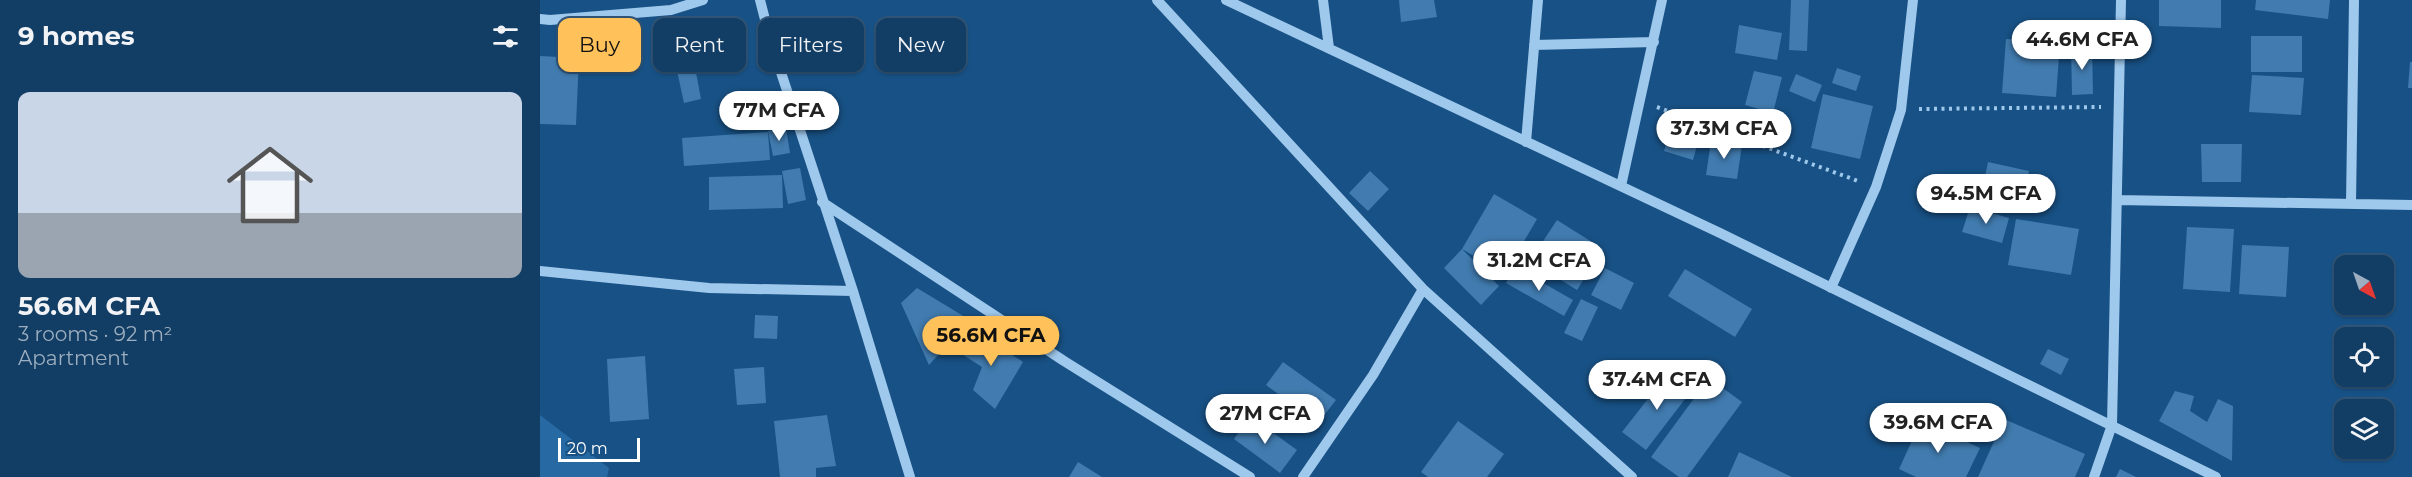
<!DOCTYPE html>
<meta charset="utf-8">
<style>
:root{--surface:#123d64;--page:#1b446a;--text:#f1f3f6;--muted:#9caebf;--line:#315678;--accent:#ffc15a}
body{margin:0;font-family:Montserrat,sans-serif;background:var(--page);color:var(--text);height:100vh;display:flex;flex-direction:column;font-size:22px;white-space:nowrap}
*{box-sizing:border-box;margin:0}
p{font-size:20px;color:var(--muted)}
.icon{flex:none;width:33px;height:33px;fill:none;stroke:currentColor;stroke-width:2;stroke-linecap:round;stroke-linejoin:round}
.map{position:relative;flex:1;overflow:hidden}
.panel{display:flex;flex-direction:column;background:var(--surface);width:540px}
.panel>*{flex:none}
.hud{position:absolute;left:18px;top:18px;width:570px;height:54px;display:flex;gap:12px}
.needle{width:39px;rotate:140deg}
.buttons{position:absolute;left:1794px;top:255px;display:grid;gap:12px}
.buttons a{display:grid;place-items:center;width:60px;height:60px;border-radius:12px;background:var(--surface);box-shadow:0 2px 4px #0004,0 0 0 2px var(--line);font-size:30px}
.scale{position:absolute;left:18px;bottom:15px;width:82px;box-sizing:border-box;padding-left:6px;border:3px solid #fff;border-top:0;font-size:16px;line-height:21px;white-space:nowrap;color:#fff;-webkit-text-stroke:4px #185185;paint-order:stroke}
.price{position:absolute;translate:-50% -51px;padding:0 14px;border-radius:21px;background:#fff;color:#222;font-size:20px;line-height:39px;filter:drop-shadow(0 2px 3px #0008)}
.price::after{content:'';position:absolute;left:50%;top:36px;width:18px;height:14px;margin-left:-9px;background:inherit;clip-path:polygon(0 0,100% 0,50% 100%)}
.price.current{background:var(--accent);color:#111}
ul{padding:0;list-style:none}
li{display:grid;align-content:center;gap:12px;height:318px;padding:0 18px}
li span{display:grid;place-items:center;height:186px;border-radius:12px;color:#555}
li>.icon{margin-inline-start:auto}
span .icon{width:108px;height:108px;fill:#fffc;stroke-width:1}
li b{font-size:26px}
h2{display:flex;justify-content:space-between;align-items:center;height:72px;padding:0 18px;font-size:26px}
.chip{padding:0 21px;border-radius:12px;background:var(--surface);box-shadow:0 2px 4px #0004,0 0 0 2px var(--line);font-size:21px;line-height:54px}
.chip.current{background:var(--accent);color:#111}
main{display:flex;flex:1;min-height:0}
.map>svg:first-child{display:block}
.green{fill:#2769a3}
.building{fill:#417baf}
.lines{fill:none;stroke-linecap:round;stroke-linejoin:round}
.path{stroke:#9ec8ec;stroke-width:4;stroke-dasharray:3 4.5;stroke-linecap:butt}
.minor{stroke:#9ec8ec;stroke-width:10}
</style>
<main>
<section class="panel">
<h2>9 homes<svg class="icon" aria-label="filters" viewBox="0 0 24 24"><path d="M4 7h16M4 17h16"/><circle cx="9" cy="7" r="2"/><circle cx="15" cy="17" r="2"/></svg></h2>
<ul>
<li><span style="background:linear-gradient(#c9d6e8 65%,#9aa5b1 0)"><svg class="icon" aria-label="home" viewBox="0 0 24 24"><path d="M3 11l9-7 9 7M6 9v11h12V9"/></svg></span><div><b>56.6M CFA</b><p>3 rooms · 92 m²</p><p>Apartment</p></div></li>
</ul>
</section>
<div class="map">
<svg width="1872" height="477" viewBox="0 0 1872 477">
<rect width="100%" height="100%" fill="#185185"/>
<path class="green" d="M0,415L69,468L67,477H0Z"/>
<path class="building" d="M859,0H894L897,17L861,22Z
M1251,0H1269L1267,51L1249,50Z
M1619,0H1681V28L1619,26Z
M1716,0H1790L1788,19L1715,10Z
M1199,25L1242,33L1237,60L1195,53Z
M1711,36H1762V72H1711Z
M1466,39L1520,43L1516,97L1462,93Z
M1531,47H1552L1553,94L1532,95Z
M0,56L39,58L36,125L0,124Z
M154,62L161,99L144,103L136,66Z
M1870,62H1872V88H1868Z
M1297,68L1321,76L1316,91L1292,83Z
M1214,71L1242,77L1233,113L1205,105Z
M1256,74L1282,85L1275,102L1249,91Z
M1712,75L1764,78L1761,115L1709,112Z
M1283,94L1333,106L1320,159L1271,148Z
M1131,127L1160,135L1153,160L1124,151Z
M246,128L250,153L233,156L228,131Z
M228,132L230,160L144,166L142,138Z
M1171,141L1202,145L1197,179L1166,175Z
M1661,144H1702L1701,182H1662Z
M1448,162L1489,171L1481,210L1440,202Z
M260,168L266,200L248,204L242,171Z
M830,171L849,189L828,211L809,193Z
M242,175L243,208L169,210V177Z
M954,194L997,219L965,274L922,249Z
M1430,207L1469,218L1462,243L1422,232Z
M1476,219L1539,229L1531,275L1468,265Z
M1017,220L1063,249L1037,290L990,261Z
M1647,227L1694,229L1690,292L1643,289Z
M1702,245L1749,247L1746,297L1699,294Z
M922,249L959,286L941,305L904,268Z
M975,267L1033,300L1024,316L966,283Z
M1065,268L1094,283L1081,310L1051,295Z
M1145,269L1212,309L1195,337L1128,296Z
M377,288L430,320L389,365L361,303Z
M1041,299L1058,307L1042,341L1024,333Z
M215,315L238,316L237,339L214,338Z
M434,329L483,362L455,409L433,390L442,367L417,351Z
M1508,349L1529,359L1521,375L1500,364Z
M105,356L109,419L70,422L67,359Z
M743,362L796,400L778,423L726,385Z
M224,367L226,403L197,405L194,369Z
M1129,372L1152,390L1106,450L1082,432Z
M1169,378L1202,402L1147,477H1139L1111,457Z
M1635,391L1654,396L1650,411L1667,422L1678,399L1693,406L1692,461L1619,421Z
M287,415L296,466L276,468V477H240L234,421Z
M710,416L757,450L740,473L694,439Z
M1464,419L1545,454L1535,477H1438Z
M918,421L964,454L947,477H888L881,472Z
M1381,421L1440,448L1426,477H1376L1359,469Z
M1199,452L1252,477H1188Z
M538,462L562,477H529Z
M1580,469L1596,477H1576Z"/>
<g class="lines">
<path class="path" d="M1117,107L1318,181
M1379,109L1561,107"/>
<path class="minor" d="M220,0L230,39L313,291L370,477
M617,0L883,289L1092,477
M686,0L1180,233L1676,477
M783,0L789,48
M0,19L10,20L131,10L163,0
M994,45L1114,42
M986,142L998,0
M1081,186L1122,0
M1577,200L1872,205
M282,202L524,361L710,477
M1811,203L1814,0
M0,271L169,288L313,291
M1291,288L1336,187L1361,110L1373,0
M763,477L833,375L883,289
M1554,477L1572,425L1581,0"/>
</g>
</svg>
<div class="buttons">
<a><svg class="needle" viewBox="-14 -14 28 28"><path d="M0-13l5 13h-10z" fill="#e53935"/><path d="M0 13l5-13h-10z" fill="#9caebf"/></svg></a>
<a><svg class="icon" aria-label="locate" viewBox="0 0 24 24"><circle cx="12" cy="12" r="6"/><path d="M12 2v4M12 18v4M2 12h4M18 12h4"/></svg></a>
<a><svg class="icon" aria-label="layers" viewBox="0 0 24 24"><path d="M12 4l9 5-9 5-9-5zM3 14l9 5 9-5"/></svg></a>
</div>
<div class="scale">20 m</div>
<b class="price" style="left:1542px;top:71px">44.6M CFA</b>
<b class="price" style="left:239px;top:142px">77M CFA</b>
<b class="price" style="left:1184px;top:160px">37.3M CFA</b>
<b class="price" style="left:1446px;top:225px">94.5M CFA</b>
<b class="price" style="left:999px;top:292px">31.2M CFA</b>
<b class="price current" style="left:451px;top:367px">56.6M CFA</b>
<b class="price" style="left:1117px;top:411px">37.4M CFA</b>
<b class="price" style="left:725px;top:445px">27M CFA</b>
<b class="price" style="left:1398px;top:454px">39.6M CFA</b>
<div class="hud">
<a class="chip current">Buy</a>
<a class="chip">Rent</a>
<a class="chip">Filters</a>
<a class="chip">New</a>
</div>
</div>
</main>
